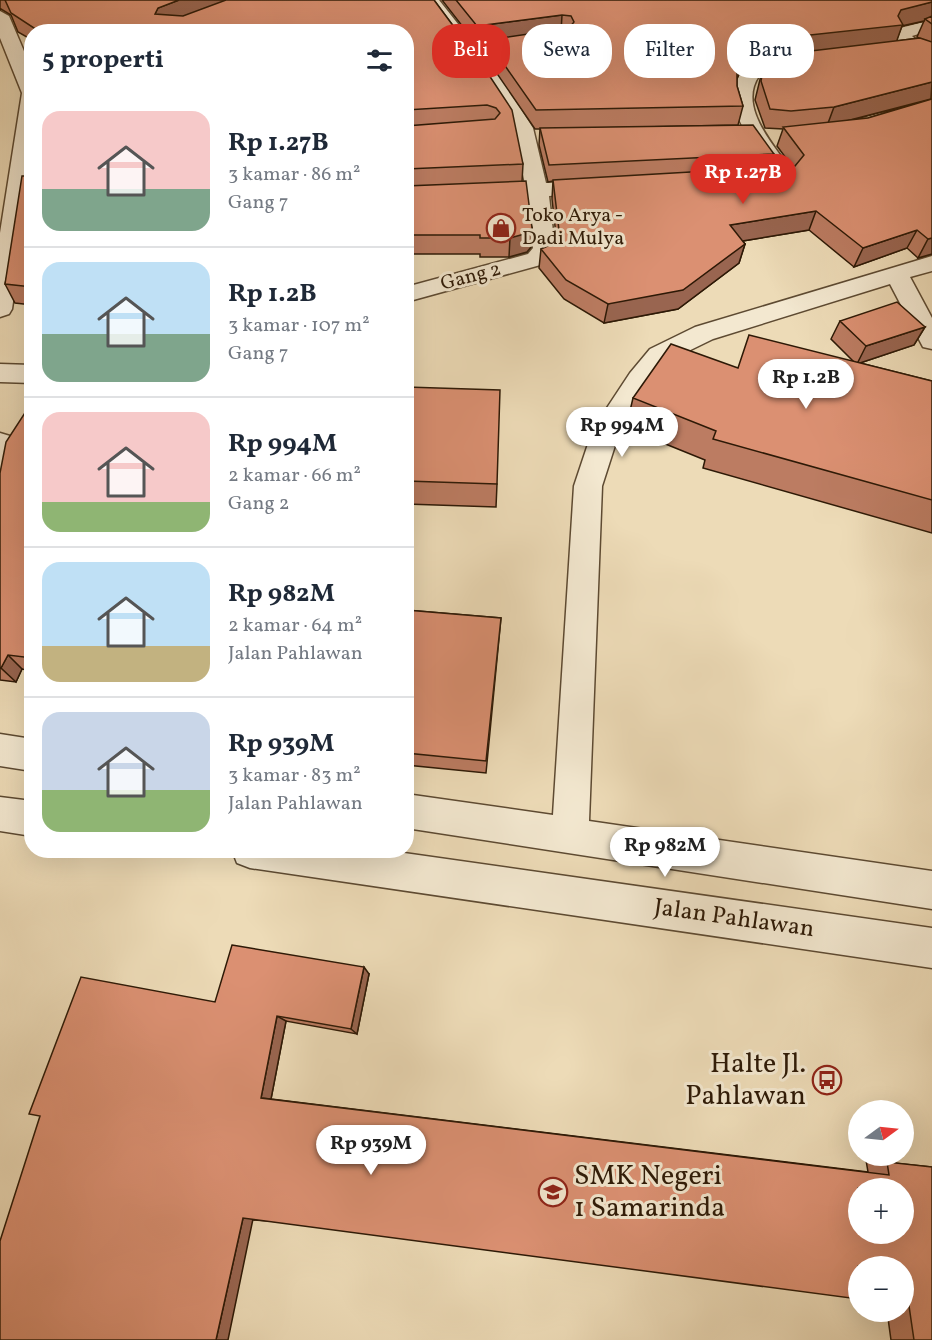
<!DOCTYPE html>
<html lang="id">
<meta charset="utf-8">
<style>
:root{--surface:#fff;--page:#f6f6f7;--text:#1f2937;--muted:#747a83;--line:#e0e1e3;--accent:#d93025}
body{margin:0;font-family:Vollkorn,serif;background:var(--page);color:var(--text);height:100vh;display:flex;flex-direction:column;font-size:22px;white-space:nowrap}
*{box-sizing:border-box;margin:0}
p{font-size:20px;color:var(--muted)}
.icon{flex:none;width:33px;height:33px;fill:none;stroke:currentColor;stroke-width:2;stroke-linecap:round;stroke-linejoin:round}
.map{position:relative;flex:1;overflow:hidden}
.sheet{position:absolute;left:24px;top:24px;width:390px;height:834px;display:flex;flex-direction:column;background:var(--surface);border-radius:24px;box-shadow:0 6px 24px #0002}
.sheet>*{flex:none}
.top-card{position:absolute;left:432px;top:24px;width:410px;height:54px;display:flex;gap:12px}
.needle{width:39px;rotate:75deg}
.tools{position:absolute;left:848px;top:1100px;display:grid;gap:12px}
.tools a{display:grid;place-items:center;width:66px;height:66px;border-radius:50%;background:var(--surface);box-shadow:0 6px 24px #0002;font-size:30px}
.price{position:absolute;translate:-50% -51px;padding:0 14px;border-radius:21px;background:#fff;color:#222;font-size:20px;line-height:39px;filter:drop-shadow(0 2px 3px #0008)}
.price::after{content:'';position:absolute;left:50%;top:36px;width:18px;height:14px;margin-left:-9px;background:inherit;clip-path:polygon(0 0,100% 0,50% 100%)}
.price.current{background:var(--accent);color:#fff}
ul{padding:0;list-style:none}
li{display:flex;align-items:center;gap:18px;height:150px;padding:0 18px}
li+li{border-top:2px solid var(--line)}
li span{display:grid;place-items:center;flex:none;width:168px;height:120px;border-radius:18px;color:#555}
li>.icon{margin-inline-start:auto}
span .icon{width:72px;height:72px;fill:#fffc;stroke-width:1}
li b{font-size:26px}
h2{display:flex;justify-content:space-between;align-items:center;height:72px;padding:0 18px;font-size:26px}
.tag{padding:0 21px;border-radius:24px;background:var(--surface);box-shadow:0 6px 24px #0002;font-size:21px;line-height:54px}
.tag.current{background:var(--accent);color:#fff}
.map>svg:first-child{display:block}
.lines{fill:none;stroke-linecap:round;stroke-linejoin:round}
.minor-casing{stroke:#5d4a32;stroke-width:3}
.minor{fill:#f3e8d0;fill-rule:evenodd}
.wall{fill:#bc7c62;stroke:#2d1906;stroke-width:1.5;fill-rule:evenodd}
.shaded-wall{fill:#996550;stroke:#2d1906;stroke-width:1.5}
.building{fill:#db9072;stroke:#2d1906;stroke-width:1.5;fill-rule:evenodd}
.labels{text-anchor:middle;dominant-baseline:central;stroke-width:6;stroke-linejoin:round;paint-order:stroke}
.far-poi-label{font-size:20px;fill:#2d1906;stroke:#f3e8d0;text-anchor:start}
.far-street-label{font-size:20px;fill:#2d1906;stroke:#f3e8d0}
.street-label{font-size:24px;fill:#2d1906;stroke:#f3e8d0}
.near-poi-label{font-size:28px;fill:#2d1906;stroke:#f3e8d0;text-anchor:end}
</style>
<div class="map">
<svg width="932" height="1340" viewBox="0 0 932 1340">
<rect width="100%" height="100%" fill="#eddbb7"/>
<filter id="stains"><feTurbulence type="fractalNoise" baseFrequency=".00333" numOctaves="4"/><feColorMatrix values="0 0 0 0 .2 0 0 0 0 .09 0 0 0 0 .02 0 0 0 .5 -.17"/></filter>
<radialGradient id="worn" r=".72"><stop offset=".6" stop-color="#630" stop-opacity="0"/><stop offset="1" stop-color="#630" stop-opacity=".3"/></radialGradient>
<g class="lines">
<g class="minor-casing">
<path id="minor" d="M422,0H439L500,77L533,128L546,183L598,181L606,182L609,187L606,192L598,193L549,196L555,249L544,264L406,302V287L528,254L533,248L527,197L406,203V190L525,184L513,128L485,83Z
M0,11L9,16L32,70V166L12,309L9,314L0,317V233L22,93L0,38Z
M932,20V30L912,36L925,48L922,52C909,55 897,46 893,33L896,29Z
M807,55L813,56L816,60L813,64L771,70L759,76C736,109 779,150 795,176C785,190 759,189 743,186L740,181L743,176L772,174C758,149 708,92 747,66C764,56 788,57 807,55Z
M932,256V271L910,277L932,318V349L923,347L890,284L713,339L668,361L648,385L620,430L602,486L589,821L932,871V909L406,828V794L553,815L574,486L593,429L630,373L650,349L695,327Z
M0,364L32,365V383L0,382Z
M0,433L10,436C18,451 18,475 10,491L0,494Z
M0,734L32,739V771L0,766Z
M0,797L32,801V836L0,831Z
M232,850H383L932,928V968L250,868L237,863Z"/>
</g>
<use href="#minor" class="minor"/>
</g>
<path class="wall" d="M0,0H434L483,66L523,164L522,182L532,228L531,247L527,252L509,257H480V254H406V32H32V40L18,32L11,15L1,9L0,10Z
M442,0H932V254L918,258L907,248L854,267L809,230L743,241L745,244L739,263L678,309L604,323L564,299L539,268L541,249L548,246L556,235L552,199L553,181L548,182L539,145L540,129H535L487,59V43L477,45ZM924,21L917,37L919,38L896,41L902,26ZM768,58L765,59L755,100L765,128L783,129L777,146L792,166L770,168L774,154L594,128L738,125L743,106L737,86V79L742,67ZM931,99L868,118L848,121Z
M32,176V305L15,303L5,284Z
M840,321L925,327L914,345L860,363L932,381V533L703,468L705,460L626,428L633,398L854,362L831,339Z
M406,387L497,484L496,507L406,504Z
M32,402V671L22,669L16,682L0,680V473Z
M406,610L501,618L486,773L406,765Z
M369,974L357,1034L286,1021L271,1099L868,1172L866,1160L932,1167V1340H891L887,1311H903V1266L253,1220L215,1002Z"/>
<path class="shaded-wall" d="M179,0H246L160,32L155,14L158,8Z
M932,2V19H925L924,21L902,26L896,43L768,58L742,67L732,90L737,71L747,48L773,39Z
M562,15L561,33L487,40V43L477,45V26Z
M932,82L931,99L827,126L834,107Z
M816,211L809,230L724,244L730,225Z
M532,228L531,247L527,252L509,257L510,238Z
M917,230L907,248L854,267L863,248Z
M932,238V254L918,258L928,239Z
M745,244L739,263L678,309L604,323L608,304Z
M925,327L914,345L857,364L866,346Z
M8,655L22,669L16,682L1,668Z
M364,967L369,974L357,1034L351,1029Z
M277,1016L286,1021L271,1099L261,1098Z
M254,1214L228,1340H216L243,1218Z"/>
<path class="building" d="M5,0H179L158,8L155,14L183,16L226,0H434L483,66L512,110L523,164L406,169V126L495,119L500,113L496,108L487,105L406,110V32H40L11,13Z
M456,0H932V2L901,10L898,16L903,25L773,39L747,48L737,71V86L743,106L536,110L487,40L569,28L574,22L571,16L562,15L477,26Z
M932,16V24L925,19Z
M920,38L932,42V82L834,107L791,111L770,109L761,81L765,59L777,55Z
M32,74V87L27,77Z
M32,95V117L26,108V97Z
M932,99V238L928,239L917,230L863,248L816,211L730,225L745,244L683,290L608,304L566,280L541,249L548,246L559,230L553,180L795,166L804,155L783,127L868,118Z
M753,125L774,154L549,165L540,128Z
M22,176H32V287L5,284Z
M526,181L532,228L528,233L510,238H480V235H406V186Z
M897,302L925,327L866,346L840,321Z
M749,335L932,381V500L713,439L716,431L633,398L671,344L738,368Z
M406,387L500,390L497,484L406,481Z
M32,402V658L8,655L1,668H0V473L6,442Z
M406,610L501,618L486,761L406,753Z
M232,945L364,967L351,1029L277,1016L261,1098L889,1175L887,1162L932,1167V1340H914L909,1306L903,1305V1266H858V1299L243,1218L216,1340H0V1241L40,1116L29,1114L81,977L215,1002ZM858,1188H903V1233H858Z"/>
<defs>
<g id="shop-ring" transform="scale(1.5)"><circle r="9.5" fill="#f3e8d0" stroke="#8f2418" stroke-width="1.5"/><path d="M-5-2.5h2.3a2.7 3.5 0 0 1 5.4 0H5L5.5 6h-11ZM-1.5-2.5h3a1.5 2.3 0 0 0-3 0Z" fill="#8f2418"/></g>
<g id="bus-ring" transform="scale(1.5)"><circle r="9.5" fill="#f3e8d0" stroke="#8f2418" stroke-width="1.5"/><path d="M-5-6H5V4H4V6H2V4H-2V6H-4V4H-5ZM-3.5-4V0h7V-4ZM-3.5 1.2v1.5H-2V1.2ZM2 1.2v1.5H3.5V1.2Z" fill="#8f2418"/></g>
<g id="school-ring" transform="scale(1.5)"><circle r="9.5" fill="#f3e8d0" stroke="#8f2418" stroke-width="1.5"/><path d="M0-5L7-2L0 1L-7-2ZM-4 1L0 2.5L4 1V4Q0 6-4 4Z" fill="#8f2418"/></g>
</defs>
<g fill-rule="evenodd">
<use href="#shop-ring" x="501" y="228"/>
<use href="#bus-ring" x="827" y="1080"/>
<use href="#school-ring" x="553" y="1192"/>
</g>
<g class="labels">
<g class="far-poi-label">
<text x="522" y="216">Toko Arya -<tspan x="522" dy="23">Dadi Mulya</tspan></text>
</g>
<g class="far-street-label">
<text transform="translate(471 277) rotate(-15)">Gang 2</text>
</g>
<g class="street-label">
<text transform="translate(734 919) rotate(8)">Jalan Pahlawan</text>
</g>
<g class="near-poi-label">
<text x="806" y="1064">Halte Jl.<tspan x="806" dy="32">Pahlawan</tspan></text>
<text x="574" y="1176" text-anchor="start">SMK Negeri<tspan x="574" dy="32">1 Samarinda</tspan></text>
</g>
</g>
<rect width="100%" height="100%" filter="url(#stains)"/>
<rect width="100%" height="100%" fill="url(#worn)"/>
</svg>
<div class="tools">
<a><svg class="needle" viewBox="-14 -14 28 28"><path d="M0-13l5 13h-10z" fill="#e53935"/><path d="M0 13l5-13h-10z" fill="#747a83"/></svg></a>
<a>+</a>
<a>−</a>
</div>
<b class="price current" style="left:743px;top:205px">Rp 1.27B</b>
<b class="price" style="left:806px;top:410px">Rp 1.2B</b>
<b class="price" style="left:622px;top:458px">Rp 994M</b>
<b class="price" style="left:665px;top:878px">Rp 982M</b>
<b class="price" style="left:371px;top:1176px">Rp 939M</b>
<div class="top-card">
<a class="tag current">Beli</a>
<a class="tag">Sewa</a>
<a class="tag">Filter</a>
<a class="tag">Baru</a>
</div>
<section class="sheet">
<h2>5 properti<svg class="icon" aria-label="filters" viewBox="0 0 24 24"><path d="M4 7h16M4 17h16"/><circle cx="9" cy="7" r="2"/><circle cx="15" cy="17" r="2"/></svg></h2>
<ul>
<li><span style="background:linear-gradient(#f6c9c9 65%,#7fa58c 0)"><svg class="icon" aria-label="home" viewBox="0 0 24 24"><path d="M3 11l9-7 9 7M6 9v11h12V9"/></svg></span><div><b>Rp 1.27B</b><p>3 kamar · 86 m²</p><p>Gang 7</p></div></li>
<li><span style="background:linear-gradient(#bfe0f5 60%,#7fa58c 0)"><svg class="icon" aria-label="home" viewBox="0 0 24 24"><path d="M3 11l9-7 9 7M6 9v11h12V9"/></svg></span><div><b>Rp 1.2B</b><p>3 kamar · 107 m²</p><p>Gang 7</p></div></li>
<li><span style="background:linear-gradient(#f6c9c9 75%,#8fb573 0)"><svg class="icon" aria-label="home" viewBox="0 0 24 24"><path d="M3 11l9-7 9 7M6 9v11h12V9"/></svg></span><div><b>Rp 994M</b><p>2 kamar · 66 m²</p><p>Gang 2</p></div></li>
<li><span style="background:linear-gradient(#bfe0f5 70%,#c2b280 0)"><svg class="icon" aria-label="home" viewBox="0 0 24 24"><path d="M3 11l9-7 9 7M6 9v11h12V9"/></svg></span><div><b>Rp 982M</b><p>2 kamar · 64 m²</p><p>Jalan Pahlawan</p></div></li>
<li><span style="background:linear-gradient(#c9d6e8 65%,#8fb573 0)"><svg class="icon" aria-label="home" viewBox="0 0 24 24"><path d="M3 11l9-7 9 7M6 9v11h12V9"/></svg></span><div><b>Rp 939M</b><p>3 kamar · 83 m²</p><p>Jalan Pahlawan</p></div></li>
</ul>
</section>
</div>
